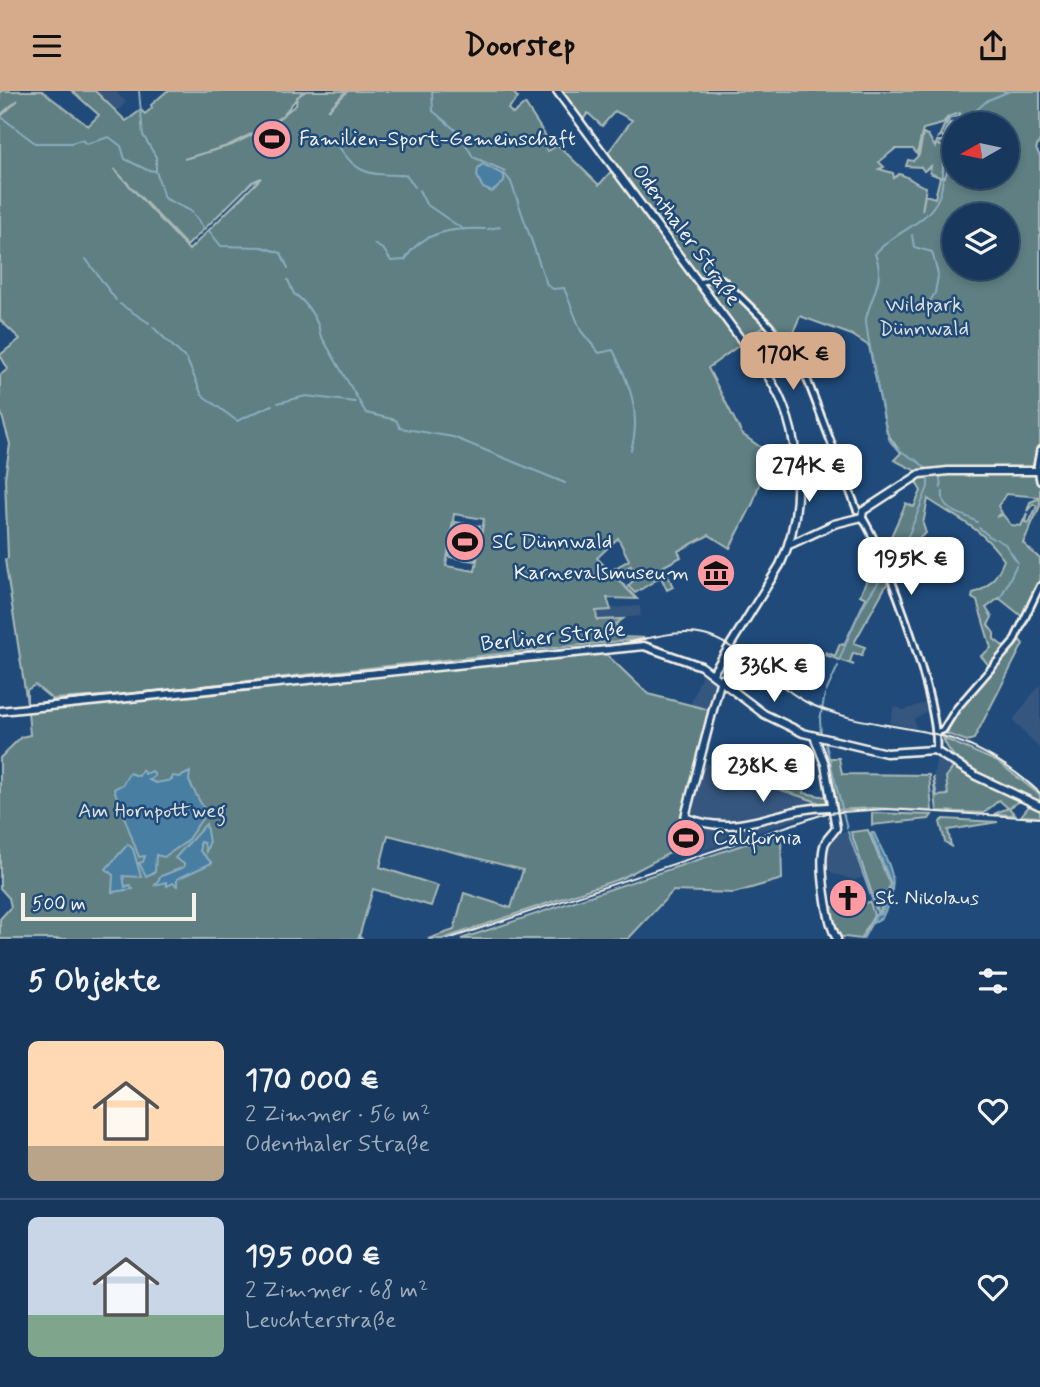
<!DOCTYPE html>
<html lang="de">
<meta charset="utf-8">
<style>
:root{--surface:#17385c;--page:#244365;--text:#f1f3f6;--muted:#9eacbb;--line:#365272;--accent:#d6ab8b}
body{margin:0;font-family:Mynerve,sans-serif;background:var(--page);color:var(--text);height:100vh;display:flex;flex-direction:column;font-size:26px;white-space:nowrap}
*{box-sizing:border-box;margin:0}
p{font-size:23px;color:var(--muted)}
.icon{flex:none;width:38px;height:38px;fill:none;stroke:currentColor;stroke-width:2;stroke-linecap:round;stroke-linejoin:round}
.map{position:relative;height:848px;overflow:hidden}
.details{display:flex;flex-direction:column;background:var(--surface);flex:1}
.details>*{flex:none}
.needle{width:46px;rotate:261deg}
.controls{position:absolute;left:942px;top:21px;display:grid;gap:14px}
.controls a{display:grid;place-items:center;width:77px;height:77px;border-radius:50%;background:var(--surface);box-shadow:0 4px 10px #0003,0 0 0 2px var(--line);font-size:35px}
.scale{position:absolute;left:21px;bottom:18px;width:175px;box-sizing:border-box;padding-left:7px;border:4px solid #f4f1e8;border-top:0;font-size:19px;line-height:24px;white-space:nowrap;color:#f4f1e8;-webkit-text-stroke:5px #1f4a7a;paint-order:stroke}
.price{position:absolute;translate:-50% -60px;padding:0 16px;border-radius:14px;background:#fff;color:#222;font-size:23px;line-height:46px;filter:drop-shadow(0 2px 4px #0008)}
.price::after{content:'';position:absolute;left:50%;top:42px;width:21px;height:16px;margin-left:-10px;background:inherit;clip-path:polygon(0 0,100% 0,50% 100%)}
.price.current{background:var(--accent);color:#111}
ul{padding:0;list-style:none}
li{display:flex;align-items:center;gap:21px;height:175px;padding:0 28px}
li+li{border-top:2px solid var(--line)}
li span{display:grid;place-items:center;flex:none;width:196px;height:140px;border-radius:10px;color:#555}
li>.icon{margin-inline-start:auto}
span .icon{width:84px;height:84px;fill:#fffc;stroke-width:1}
li b{font-size:30px}
h2{display:flex;justify-content:space-between;align-items:center;height:84px;padding:0 28px;font-size:30px}
header{display:flex;justify-content:space-between;align-items:center;height:91px;padding:0 28px;background:var(--accent);color:#111;font-size:32px;font-weight:800}
.map>svg:first-child{display:block}
.built{fill:#34567e}
.green{fill:#5e7f83;stroke:#a9b8b6;stroke-width:2;fill-rule:evenodd}
.water{fill:#467ea2;stroke:#8cacbe;stroke-width:2}
.lines{fill:none;stroke-linecap:round;stroke-linejoin:round}
.stream{stroke:#8cacbe;stroke-width:2}
.minor-casing{stroke:#f4f1e8;stroke-width:10}
.major-casing{stroke:#f4f1e8;stroke-width:11}
.minor{stroke:#1f4a7a;stroke-width:4.5}
.major{stroke:#1f4a7a;stroke-width:6}
.tram{stroke:#f4f1e8;stroke-width:2}
.rail{stroke:#f4f1e8;stroke-width:2}
.labels{text-anchor:middle;dominant-baseline:central;stroke-width:5;stroke-linejoin:round;paint-order:stroke}
.poi-label{font-size:21px;fill:#f4f1e8;stroke:#1f4a7a;text-anchor:start}
.street-label{font-size:21px;fill:#f4f1e8;stroke:#1f4a7a}
.park-label{font-size:21px;fill:#dee0d9;stroke:#1f4a7a}
</style>
<header><svg class="icon" aria-label="menu" viewBox="0 0 24 24"><path d="M4 6h16M4 12h16M4 18h16"/></svg>Doorstep<svg class="icon" aria-label="share" viewBox="0 0 24 24"><path d="M12 15V3M7 8l5-5 5 5M5 13v7h14v-7"/></svg></header>
<div class="map">
<svg width="1040" height="848" viewBox="0 0 1040 848">
<rect width="100%" height="100%" fill="#1f4a7a"/>
<filter id="ink" filterUnits="userSpaceOnUse"><feTurbulence type="fractalNoise" baseFrequency=".0143" numOctaves="2"/><feDisplacementMap in="SourceGraphic" scale="14" xChannelSelector="R" yChannelSelector="G"/><feConvolveMatrix kernelMatrix="1 2 1 2 8 2 1 2 1" color-interpolation-filters="sRGB"/></filter>
<g filter="url(#ink)">
<path class="built" d="M95,0H115L126,11L117,21Z
M640,515L641,525L597,529L596,518Z
M703,579L717,589L710,618L691,613Z
M1040,593V658L1013,629Z
M924,612L926,621L914,628L916,637L890,632L894,615L904,619Z
M739,662L775,676L770,691L733,679Z
M940,665L954,674L947,683L952,706L937,709L933,686L937,666Z
M700,670L819,712L832,720L802,726L679,768L681,744Z
M847,740L863,786L855,789L834,783L826,777L827,753L837,742Z"/>
<path class="green" d="M0,0H42L88,35L99,24L72,0H95L126,30L141,19L145,23L152,17L151,14L167,0H303L282,25L267,35L227,55L184,68L232,54L267,36L296,14L297,6L306,0H346L328,19L348,0H512L518,7L508,18L513,23L525,13L547,47L542,53L548,60L558,54L599,94L613,78L741,253L708,277L742,343L763,358L770,359L753,412L730,457L709,444L678,460L681,466L664,475L673,496L667,499L661,486L635,502L628,495L637,486L631,474L619,486L612,479L629,469L618,447L597,467L637,508L607,507L611,519L596,520L597,529L623,528L616,533L620,546L648,547L107,605L52,608L35,594L27,599V612L5,469L8,467L5,387L10,353L0,318V284L8,278L0,264L20,248L0,229V26L18,9L0,24ZM114,78L187,155L252,91L261,87L189,159ZM454,423L484,428L475,480L446,475Z
M559,0H1040V49L1036,58L1040,65V406L1006,403L998,415L1002,422L996,426L1003,424L1011,434L1021,435L1027,422L1025,431L1029,432L1037,415L1033,413L1027,420L1030,411L1040,407V415L1023,452L1040,468V491L1024,527L999,507L986,517L992,526L988,534L994,542V548L1004,556L1009,555L990,576L981,565L991,557L977,510L972,507L973,502C988,499 999,482 1004,469C979,434 960,430 928,408L923,433L926,442L904,458L907,468L897,472L899,477L893,479L883,463L906,412L914,416L921,400L915,389L926,385L894,369L901,362L887,342L869,255L852,244L800,225L790,249L787,241L780,244L718,182L700,190L607,63L632,29L615,20L602,35L588,22L582,30ZM960,22V33H1006V86H954V47L947,63L952,65L945,86H942L945,56L938,54L942,50H937L935,56L928,44L923,43L919,64L913,70L908,69L906,75L921,76L924,80L931,75L930,82L940,86L935,107L925,104L922,120L926,96C914,93 911,86 899,83L894,87L893,82L879,78L884,76L879,71L895,58H913L917,63L923,38L942,33L948,26L939,46L942,44L944,49L951,32L945,34L950,25ZM954,124H1006V177H954Z
M713,187L720,188L768,234L743,247L702,192Z
M455,431L480,435L475,470L449,466Z
M882,472L888,491L854,552L865,556L862,564L853,562L850,571L854,574L825,564L826,561L835,565L840,553L844,554L866,507L860,504L874,474Z
M1018,547L1023,553L974,648L967,650L947,643L954,622Z
M605,562L648,603L710,619L676,756L670,762L622,787L442,848H428L454,839L464,802L511,817L523,779L388,744L380,776L438,795L431,815L373,798L359,846L363,848H0V828L11,816L9,807L0,797V667L21,646L30,644L28,621Z
M814,564L823,569L812,595L801,590Z
M943,647L998,671L1040,704V712C1000,694 956,682 943,647Z
M830,667H839L842,683L929,684L932,720L873,717L836,719L827,676L831,674Z
M955,674L972,687L1040,718V726L1021,725L1029,715L1020,710L1009,717L1015,724L994,723L1008,717L999,709L984,722L937,720L933,686L937,705L948,704L946,686Z
M775,676L805,691L804,702L826,706L828,703L830,711L819,715L818,711L769,695Z
M872,722L932,724L929,728L872,734Z
M944,728L998,731L948,739L951,755L945,751L940,731Z
M868,739L890,794L879,823L851,741Z
M766,746H781L782,788L734,802L673,800L628,848H461Z
M870,811L874,824L861,848L837,845L831,816Z"/>
<path class="water" d="M483,73L504,84V91L492,101L483,97L477,85L478,77Z
M142,679L145,683L152,680L155,685L149,689L156,692L172,689V685L180,686L190,681L189,690L206,722L186,751L164,766L156,764L155,781L146,785L139,772L143,771L145,765L139,766L114,698L123,693L129,682L139,685Z
M206,733L209,752L206,761L204,752L200,751V760L212,772L177,788V795L173,792L167,795L166,791L155,794L161,785L184,776V773L175,767Z
M871,742H874C891,780 902,787 882,827L871,833L876,824L881,823L892,795Z
M128,753L133,758L141,786L123,785L125,796L130,794L133,798L112,801L113,784L106,778Z"/>
<g class="lines">
<path class="stream" d="M139,0L143,44L156,66V80L164,107L191,120L203,136
M432,0L433,20L460,43L473,66L505,80
M0,25L35,52H71L82,49L86,53L109,46L121,55L125,68L147,79L156,80
M332,45C356,83 363,84 406,84L415,96
M504,82L511,91L547,194L553,198L564,197L581,240L599,262L613,259C629,292 642,322 631,359
M419,99L426,113L464,139
M488,138L500,136
M210,141L221,155L262,156L281,162L288,177
M912,144L914,156L932,161L938,183
M374,153L384,159L391,170L405,169C421,140 454,137 485,138
M86,168L116,209
M288,189L294,203C305,209 319,230 320,243L366,322L396,329L400,337L453,346L565,392
M930,210L935,202L938,185
M120,213L149,232
M153,236L187,269L202,304L237,330L272,314
M278,312L306,305L355,311
M927,379C920,367 899,364 890,350C886,343 865,235 866,228C871,204 886,189 875,163C893,140 932,133 941,100C947,75 940,49 950,27L973,22L988,9L1010,0
M936,385L940,387L941,397
M943,401C940,421 963,422 977,431
M979,437L993,448
M996,448L1005,453L1018,472
M892,474L909,443L928,396V386
M1001,506L1016,475
M839,570C851,540 863,507 885,484
M826,601L838,575
M821,643L820,629L825,603
M825,650L847,737
M848,741L877,822L863,848"/>
<g class="minor-casing">
<path id="minor" d="M699,192L714,186L722,188L768,233L802,275L857,419
M1040,359L1037,375L1040,390
M862,426C887,465 941,616 936,660
M935,642L943,639L956,618L1013,552L1040,495"/>
</g>
<g class="major-casing">
<path id="major" d="M557,0L768,285C802,337 807,418 780,474L713,582
M863,420L920,383L948,380H1040
M789,454L834,433L862,426L863,420
M721,588L685,726C740,749 778,715 831,716
M0,620L644,555L701,575L764,623L803,642L886,662L934,659L976,685L1040,715
M814,645L825,673L836,737C833,743 825,748 824,755C819,774 827,832 837,848"/>
</g>
<use href="#minor" class="minor"/>
<use href="#major" class="major"/>
<path class="tram" d="M42,612L615,554C642,550 677,537 704,544C739,552 773,594 806,611C846,631 892,633 935,643C975,653 1010,674 1040,702"/>
<path class="rail" d="M448,848L827,722L886,718L1040,727"/>
</g>
</g>
<defs>
<g id="stadium-disc" transform="scale(2.0125)"><circle r="9.5" fill="#ff9aa2" stroke="#1f4a7a"/><path d="M0-5a6.5 5 0 1 0 0 10a6.5 5 0 1 0 0-10ZM-3.5-1.8h7v3.6h-7Z" fill="#111"/></g>
<g id="museum-disc" transform="scale(2.0125)"><circle r="9.5" fill="#ff9aa2" stroke="#1f4a7a"/><path d="M0-6L6-3V-2H-6V-3ZM-5-1h2V3h-2ZM-1-1h2V3h-2ZM3-1h2V3H3ZM-6 4H6V6H-6Z" fill="#111"/></g>
<g id="church-disc" transform="scale(2.0125)"><circle r="9.5" fill="#ff9aa2" stroke="#1f4a7a"/><path d="M-1.2-6h2.4v3.5h3.3v2.4h-3.3V6h-2.4V-.1h-3.3v-2.4h3.3Z" fill="#111"/></g>
</defs>
<g fill-rule="evenodd">
<use href="#stadium-disc" x="272" y="48"/>
<use href="#stadium-disc" x="465" y="451"/>
<use href="#museum-disc" x="716" y="482"/>
<use href="#stadium-disc" x="686" y="747"/>
<use href="#church-disc" x="848" y="807"/>
</g>
<g class="labels">
<g class="poi-label">
<text x="299" y="48">Familien-Sport-Gemeinschaft</text>
<text x="492" y="451">SC Dünnwald</text>
<text x="689" y="482" text-anchor="end">Karnevalsmuseum</text>
<text x="713" y="747">California</text>
<text x="875" y="807">St. Nikolaus</text>
</g>
<g class="street-label">
<text transform="translate(686 144) rotate(54)">Odenthaler Straße</text>
<text transform="translate(553 546) rotate(-6)">Berliner Straße</text>
</g>
<g class="park-label">
<text x="924" y="214">Wildpark<tspan x="924" dy="24">Dünnwald</tspan></text>
<text x="152" y="720">Am Hornpottweg</text>
</g>
</g>
</svg>
<div class="controls">
<a><svg class="needle" viewBox="-14 -14 28 28"><path d="M0-13l5 13h-10z" fill="#e53935"/><path d="M0 13l5-13h-10z" fill="#9eacbb"/></svg></a>
<a><svg class="icon" aria-label="layers" viewBox="0 0 24 24"><path d="M12 4l9 5-9 5-9-5zM3 14l9 5 9-5"/></svg></a>
</div>
<div class="scale">500 m</div>
<b class="price current" style="left:793px;top:301px">170K €</b>
<b class="price" style="left:809px;top:413px">274K €</b>
<b class="price" style="left:911px;top:506px">195K €</b>
<b class="price" style="left:774px;top:613px">336K €</b>
<b class="price" style="left:763px;top:713px">238K €</b>
</div>
<section class="details">
<h2>5 Objekte<svg class="icon" aria-label="filters" viewBox="0 0 24 24"><path d="M4 7h16M4 17h16"/><circle cx="9" cy="7" r="2"/><circle cx="15" cy="17" r="2"/></svg></h2>
<ul>
<li><span style="background:linear-gradient(#ffd9b3 75%,#b9a48a 0)"><svg class="icon" aria-label="home" viewBox="0 0 24 24"><path d="M3 11l9-7 9 7M6 9v11h12V9"/></svg></span><div><b>170 000 €</b><p>2 Zimmer · 56 m²</p><p>Odenthaler Straße</p></div><svg class="icon" aria-label="heart" viewBox="0 0 24 24"><path d="M12 20l-8-8c-3-5 5-10 8-4 3-6 11-1 8 4z"/></svg></li>
<li><span style="background:linear-gradient(#c9d6e8 70%,#7fa58c 0)"><svg class="icon" aria-label="home" viewBox="0 0 24 24"><path d="M3 11l9-7 9 7M6 9v11h12V9"/></svg></span><div><b>195 000 €</b><p>2 Zimmer · 68 m²</p><p>Leuchterstraße</p></div><svg class="icon" aria-label="heart" viewBox="0 0 24 24"><path d="M12 20l-8-8c-3-5 5-10 8-4 3-6 11-1 8 4z"/></svg></li>
</ul>
</section>
